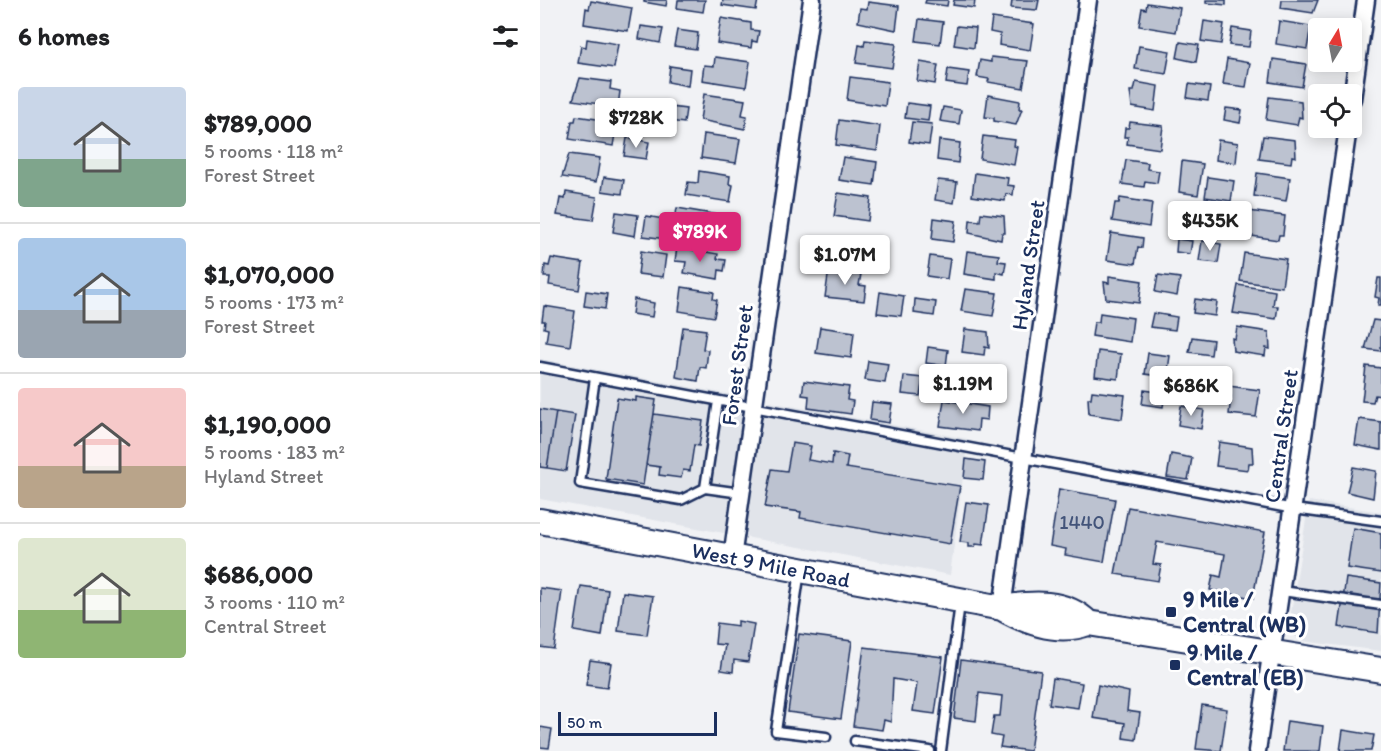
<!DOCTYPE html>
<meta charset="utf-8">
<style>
:root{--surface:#fff;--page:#f2f2f2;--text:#202124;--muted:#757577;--line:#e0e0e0;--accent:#db2777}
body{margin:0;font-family:Itim,sans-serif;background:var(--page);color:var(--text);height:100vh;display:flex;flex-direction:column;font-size:22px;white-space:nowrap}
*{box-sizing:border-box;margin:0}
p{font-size:20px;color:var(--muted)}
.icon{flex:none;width:33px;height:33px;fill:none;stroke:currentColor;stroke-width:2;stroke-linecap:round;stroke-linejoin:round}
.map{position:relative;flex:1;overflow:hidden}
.side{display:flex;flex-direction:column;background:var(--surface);width:540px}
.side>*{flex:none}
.needle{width:39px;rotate:10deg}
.fabs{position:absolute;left:768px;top:18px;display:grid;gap:12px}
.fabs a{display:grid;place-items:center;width:54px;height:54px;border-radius:6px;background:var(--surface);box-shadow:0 3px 15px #0003;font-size:30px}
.scale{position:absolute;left:18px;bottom:15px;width:159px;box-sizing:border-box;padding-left:6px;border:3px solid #1b2f5e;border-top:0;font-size:16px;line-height:21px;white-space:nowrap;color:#1b2f5e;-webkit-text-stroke:4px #fff;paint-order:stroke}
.price{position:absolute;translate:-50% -51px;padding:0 14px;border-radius:6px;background:#fff;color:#222;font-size:20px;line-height:39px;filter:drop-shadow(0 2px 3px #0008)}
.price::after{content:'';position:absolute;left:50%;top:36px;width:18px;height:14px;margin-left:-9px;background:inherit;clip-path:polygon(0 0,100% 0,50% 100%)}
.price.current{background:var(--accent);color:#fff}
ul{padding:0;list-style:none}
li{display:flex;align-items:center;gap:18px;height:150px;padding:0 18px}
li+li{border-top:2px solid var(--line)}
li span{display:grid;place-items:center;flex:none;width:168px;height:120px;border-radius:6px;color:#555}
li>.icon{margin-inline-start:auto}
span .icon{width:72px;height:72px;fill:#fffc;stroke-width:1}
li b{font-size:26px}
h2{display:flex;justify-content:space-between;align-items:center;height:72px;padding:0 18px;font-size:26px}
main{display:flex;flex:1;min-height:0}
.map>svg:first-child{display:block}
.built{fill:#e1e4ea}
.building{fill:#bcc2d0;stroke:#1b2f5e;stroke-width:1.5}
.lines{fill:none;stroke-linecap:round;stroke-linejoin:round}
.service-casing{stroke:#1b2f5e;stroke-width:13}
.minor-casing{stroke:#1b2f5e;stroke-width:21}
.secondary-casing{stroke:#1b2f5e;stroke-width:28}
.service{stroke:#fff;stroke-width:8}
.minor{stroke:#fff;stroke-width:16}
.secondary{stroke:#fff;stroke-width:24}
.poi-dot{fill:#1b2f5e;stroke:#fff;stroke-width:2}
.labels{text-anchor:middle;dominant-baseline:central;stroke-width:6;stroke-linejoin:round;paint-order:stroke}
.number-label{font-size:20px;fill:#43547a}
.street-label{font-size:22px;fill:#1b2f5e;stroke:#fff}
.poi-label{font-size:22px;font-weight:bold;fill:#1b2f5e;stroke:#fff;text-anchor:start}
</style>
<main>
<section class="side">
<h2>6 homes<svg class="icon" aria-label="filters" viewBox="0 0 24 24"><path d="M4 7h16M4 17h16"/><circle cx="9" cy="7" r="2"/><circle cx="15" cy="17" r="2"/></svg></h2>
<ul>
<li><span style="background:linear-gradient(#c9d6e8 60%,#7fa58c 0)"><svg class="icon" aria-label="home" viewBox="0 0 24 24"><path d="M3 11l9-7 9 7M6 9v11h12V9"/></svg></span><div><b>$789,000</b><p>5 rooms · 118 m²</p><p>Forest Street</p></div></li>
<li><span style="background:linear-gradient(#a9c7e8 60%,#9aa5b1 0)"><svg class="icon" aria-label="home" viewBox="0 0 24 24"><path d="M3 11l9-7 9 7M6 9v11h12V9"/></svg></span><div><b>$1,070,000</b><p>5 rooms · 173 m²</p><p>Forest Street</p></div></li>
<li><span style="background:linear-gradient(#f6c9c9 65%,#b9a48a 0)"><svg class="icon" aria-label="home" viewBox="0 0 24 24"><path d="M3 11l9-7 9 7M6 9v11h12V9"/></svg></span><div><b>$1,190,000</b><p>5 rooms · 183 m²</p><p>Hyland Street</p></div></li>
<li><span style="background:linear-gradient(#dfe7d0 60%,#8fb573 0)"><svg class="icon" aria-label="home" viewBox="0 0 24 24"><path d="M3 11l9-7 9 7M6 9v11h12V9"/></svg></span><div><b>$686,000</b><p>3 rooms · 110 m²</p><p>Central Street</p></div></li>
</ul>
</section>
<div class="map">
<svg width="841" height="751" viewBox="0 0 841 751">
<rect width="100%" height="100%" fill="#f1f2f5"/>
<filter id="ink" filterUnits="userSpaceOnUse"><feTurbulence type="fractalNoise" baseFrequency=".0167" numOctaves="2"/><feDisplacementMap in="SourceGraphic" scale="12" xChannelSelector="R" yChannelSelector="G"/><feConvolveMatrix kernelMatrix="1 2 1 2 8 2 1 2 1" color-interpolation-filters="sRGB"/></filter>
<g filter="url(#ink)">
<path class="built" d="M0,359L428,439L410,575L0,499Z
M769,501L841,512V651L762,641L748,631Z"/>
<path class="building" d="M104,0H127L126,6L104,2Z
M138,0H165L163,12L137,8Z
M183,0H218L216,10L182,5Z
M386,0H408L407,6L385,3Z
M414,0H435L434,8L413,5Z
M472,0H499L497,10L471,8Z
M666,0H686V5L666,3Z
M742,0H778L773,13L741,8Z
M51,1L92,8L88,31L44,24L46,8L49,9Z
M328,2L359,6L356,30L318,22L320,8L327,9Z
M607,3L640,8L636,32L599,26L602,8L606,9Z
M181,18L211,23V30L219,31L217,42L212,41L211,48L177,43Z
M452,18L494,24L490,50L459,45L460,34L450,32Z
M379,19L403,22L400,44L376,41Z
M664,21L684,24L681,44L661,41Z
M739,21L771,26L767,49L736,44Z
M101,26L123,29L120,43L99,39Z
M417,26L436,28L434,48L414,45Z
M692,28L711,31L709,47L689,45Z
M137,30L158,33L156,49L134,46Z
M47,39L78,44L74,68L38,63L41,46L46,47Z
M325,40L356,44L352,68L316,63L319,45L324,46Z
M640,42L659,45L656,62L637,58Z
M599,46L630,51L626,74L595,69Z
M175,57L210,62L206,87L162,80L164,65L174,66Z
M451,57L488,61L483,88L448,82L449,79L437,77L440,60L451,62Z
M687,59L710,63L706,87L683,84Z
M733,59L766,64L762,87L730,82Z
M380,62L398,65L395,84L377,81Z
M130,66L150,69L148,86L128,82Z
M408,69L429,72L427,86L406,83Z
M310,77L348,82L345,106L307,100Z
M40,78L71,82L70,89L80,91L78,107L33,100Z
M596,82L618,86L615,111L592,107L590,91H594Z
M649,84L670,87L668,101L647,98Z
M164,94L205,100L202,115L207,116L205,129L160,120Z
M448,95L480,101L479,109H482L476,125L454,121V118L445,117Z
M729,97L761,101L762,118L759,117L757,125L726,120Z
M367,103L390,106L388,121L365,118Z
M123,106L146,109L144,123L121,120Z
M403,107L421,110L419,124L400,121Z
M686,108L702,110L700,123L684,120Z
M36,116L77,122L73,146L29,139L32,121H35Z
M299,120L340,126L337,151L296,145Z
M372,122L392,124L389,145L369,142Z
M590,122L623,126L620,149L587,144L588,137H584L585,128H589Z
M164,134L200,139L196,163L161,158Z
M443,136L475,140L474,146L477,147L474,165L440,159Z
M723,136L755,140L756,157L752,156L751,163L719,159Z
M87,138L109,142L106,159L84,156Z
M399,140L420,143L418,163L397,160Z
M678,140L698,143L696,163L676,160Z
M29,154L60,158L56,182L22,177Z
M303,157L337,162L334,185L299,180Z
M586,160L608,163L607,169L619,171L617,183L605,181L604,187L582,184Z
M642,161L663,164L658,195L639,192Z
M159,171L190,176L189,184L193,185L190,202L146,195L148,182L158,183Z
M435,173L468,178L467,185L474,186L473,195L466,194L465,201L432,196Z
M717,173L750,178L746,201L714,196Z
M64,177L84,180L82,194L62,191Z
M668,177L694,181L691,201L665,197Z
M398,180L417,182L414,203L395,200Z
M26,192L57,197L53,220L17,215L20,198L25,199Z
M298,193L331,198L328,221L294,216Z
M580,198L612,203L609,227L572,221L575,203H579Z
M137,208L190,217V235L182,233L181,238L149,233L150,222L135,220Z
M709,211L745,216L743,235H739L738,240L705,235Z
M76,212L98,215L95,236L73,232Z
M441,213L464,216L465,233H462L461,240L429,233L430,220L440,221Z
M106,216L130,220L127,239L103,236Z
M666,216L685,219L682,239L663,236Z
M394,218L416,221L413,242L392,239Z
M571,233L603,238L602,248L598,247L595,264L567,260Z
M637,239L652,241L650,254L636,252Z
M662,241L681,244L678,263L659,261Z
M137,247L178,254L177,259L186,260L184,271L179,270L178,279L144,273L146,262L135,261Z
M101,251L126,255L123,277L98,274Z
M427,251L459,255L458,261L466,262L464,274L456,272V279L424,274Z
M704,253L746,259L742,287L700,281Z
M390,256L410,259L407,279L387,276Z
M11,258L43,263L39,290L9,285L10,277H4L5,265L9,266Z
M289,269L321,274L319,285L326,286L324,301L285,297Z
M618,275L640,278L637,296L615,292Z
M569,276L602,281L599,303L566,299L564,282L569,283Z
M838,278H841V305H838L839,298L835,297Z
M698,285L735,291L733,306H738L736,319L693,313Z
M142,287L174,292L173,299L177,300L174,317L139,311Z
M425,289L457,293L453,316L421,311Z
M46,291L67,294L65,309L44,306Z
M340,292L364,296L361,316L337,313Z
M94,299L114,303L112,317L92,314Z
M375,299L396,302L394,316L374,313Z
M655,299L677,302L675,316L653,313Z
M4,306L35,311L30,346L6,342L8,329L4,328L5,321H2Z
M560,313L593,318L590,342L552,336L554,322H559Z
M613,313L637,317L635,330L610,327Z
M833,320L841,321V351L825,349Z
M143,327L166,330L163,349L168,350L166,368L160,367L158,381L136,377Z
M280,327L314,332L311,358L276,353Z
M697,327L729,332L730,349L726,348L725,356L693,351L692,338L695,339Z
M425,329L448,332L449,348L445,347L444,355L422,352Z
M652,337L673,340L671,355L649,352Z
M388,347L408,350L406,366L386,363Z
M558,351L581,354L578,379L555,376Z
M608,353L630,356L627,377L605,374Z
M328,361L348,364L345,383L325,380Z
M826,366L841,368V396L835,395L833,402L822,401Z
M364,376L383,378L380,396L362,394Z
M264,381L309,387L307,400L313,401L311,414L268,408L269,396L262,395Z
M688,386L720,390L716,417L689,414L691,396H686Z
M604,390L625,393L623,407L602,404Z
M552,391L585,395L582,419L549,414L548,398H551Z
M96,397L116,400L103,485L66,479L77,398L96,401Z
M404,400L448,407L447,420L439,419L438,431L400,426Z
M332,402L352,404L349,423L330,420Z
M641,406L664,410L661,429L638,425Z
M0,409L16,412L7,468L0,467Z
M16,412L35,415L26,471L7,468Z
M114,414L163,421L159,446L154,445L150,471L143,470L141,478L119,475L120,467L106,465Z
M819,419L841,422V450L815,445Z
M679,442L712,447L713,463H709L708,470L676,466Z
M252,443L271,446L268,460L292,464L293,453L308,456L306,468L420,486L410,544L260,518L261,512L225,507L232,469L247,471Z
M631,454L652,458L648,480L627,477Z
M426,459L445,462L443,480L424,478Z
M813,467L836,471L833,498L807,492Z
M519,489L575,499L564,562L525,555L526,549L510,546Z
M426,502L449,505L443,545L436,544L435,547H429V543L420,542Z
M588,507L725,532L713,598L670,590L673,575L681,577L685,554L617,542L613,564L621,565L618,581L575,574Z
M813,528L841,533V573L807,568Z
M806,578L841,583L838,633L799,627Z
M41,586L68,590L62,636L34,631Z
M0,588L22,591L14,649L0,647Z
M83,592L113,596L107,635L78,631Z
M198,621L214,624L208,662L194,660L193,672L181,670L185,645L175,644L177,623L198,626Z
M259,634L312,641L301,719L248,712Z
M324,647L403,657L395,714L373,711L377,683L353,679L351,722L344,720L342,730L313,726Z
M50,660L71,663L67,688L46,685Z
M421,660L501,671L490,751L460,747L462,737L451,735L454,716H460L462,696L439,693L436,721L414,718Z
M513,678L542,683L538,708L509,704Z
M558,685L589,692L587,711L600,713L596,740L583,738L585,723L553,718Z
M662,705L687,709L681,751L656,749Z
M747,721L783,726L780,751H743Z
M0,727L12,729L9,748L0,747Z
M803,730L834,735L831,751H800Z"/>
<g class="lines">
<g class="service-casing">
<path id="service" d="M0,367L754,509L841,521
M55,378L40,483L141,500L165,488L178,401
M165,488L201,493
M260,571L236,731L286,737
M742,591L841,605
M315,741L390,751
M401,751L420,603"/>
</g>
<g class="minor-casing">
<path id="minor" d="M812,99L826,0
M192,558L272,0
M462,608L548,0
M717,751L808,128"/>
</g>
<g class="secondary-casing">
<path id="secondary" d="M0,521L462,608C488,623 519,634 548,623L841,670
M462,608C492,603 525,600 548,623"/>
</g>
<use href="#service" class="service"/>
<use href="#minor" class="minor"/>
<use href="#secondary" class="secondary"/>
</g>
</g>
<g class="poi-dot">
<rect x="625" y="606" width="12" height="12" rx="3"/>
<rect x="629" y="659" width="12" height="12" rx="3"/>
</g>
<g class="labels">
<g class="number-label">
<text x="542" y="522">1440</text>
</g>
<g class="street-label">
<text transform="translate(488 265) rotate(-82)">Hyland Street</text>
<text transform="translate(197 365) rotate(-82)">Forest Street</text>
<text transform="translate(741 436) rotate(-82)">Central Street</text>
<text transform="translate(231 565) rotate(11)">West 9 Mile Road</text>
</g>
<g class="poi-label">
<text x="643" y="599">9 Mile /<tspan x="643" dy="25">Central (WB)</tspan></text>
<text x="647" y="652">9 Mile /<tspan x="647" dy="25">Central (EB)</tspan></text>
</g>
</g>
</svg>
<div class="fabs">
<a><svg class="needle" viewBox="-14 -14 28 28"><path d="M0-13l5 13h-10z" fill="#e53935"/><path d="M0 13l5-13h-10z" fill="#757577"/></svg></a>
<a><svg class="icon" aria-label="locate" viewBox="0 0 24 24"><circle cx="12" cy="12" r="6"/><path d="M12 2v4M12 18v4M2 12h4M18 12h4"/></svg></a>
</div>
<div class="scale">50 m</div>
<b class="price" style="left:96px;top:149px">$728K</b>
<b class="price" style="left:670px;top:252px">$435K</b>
<b class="price current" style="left:160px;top:263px">$789K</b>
<b class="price" style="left:305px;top:286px">$1.07M</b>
<b class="price" style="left:423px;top:415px">$1.19M</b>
<b class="price" style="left:651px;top:417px">$686K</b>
</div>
</main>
